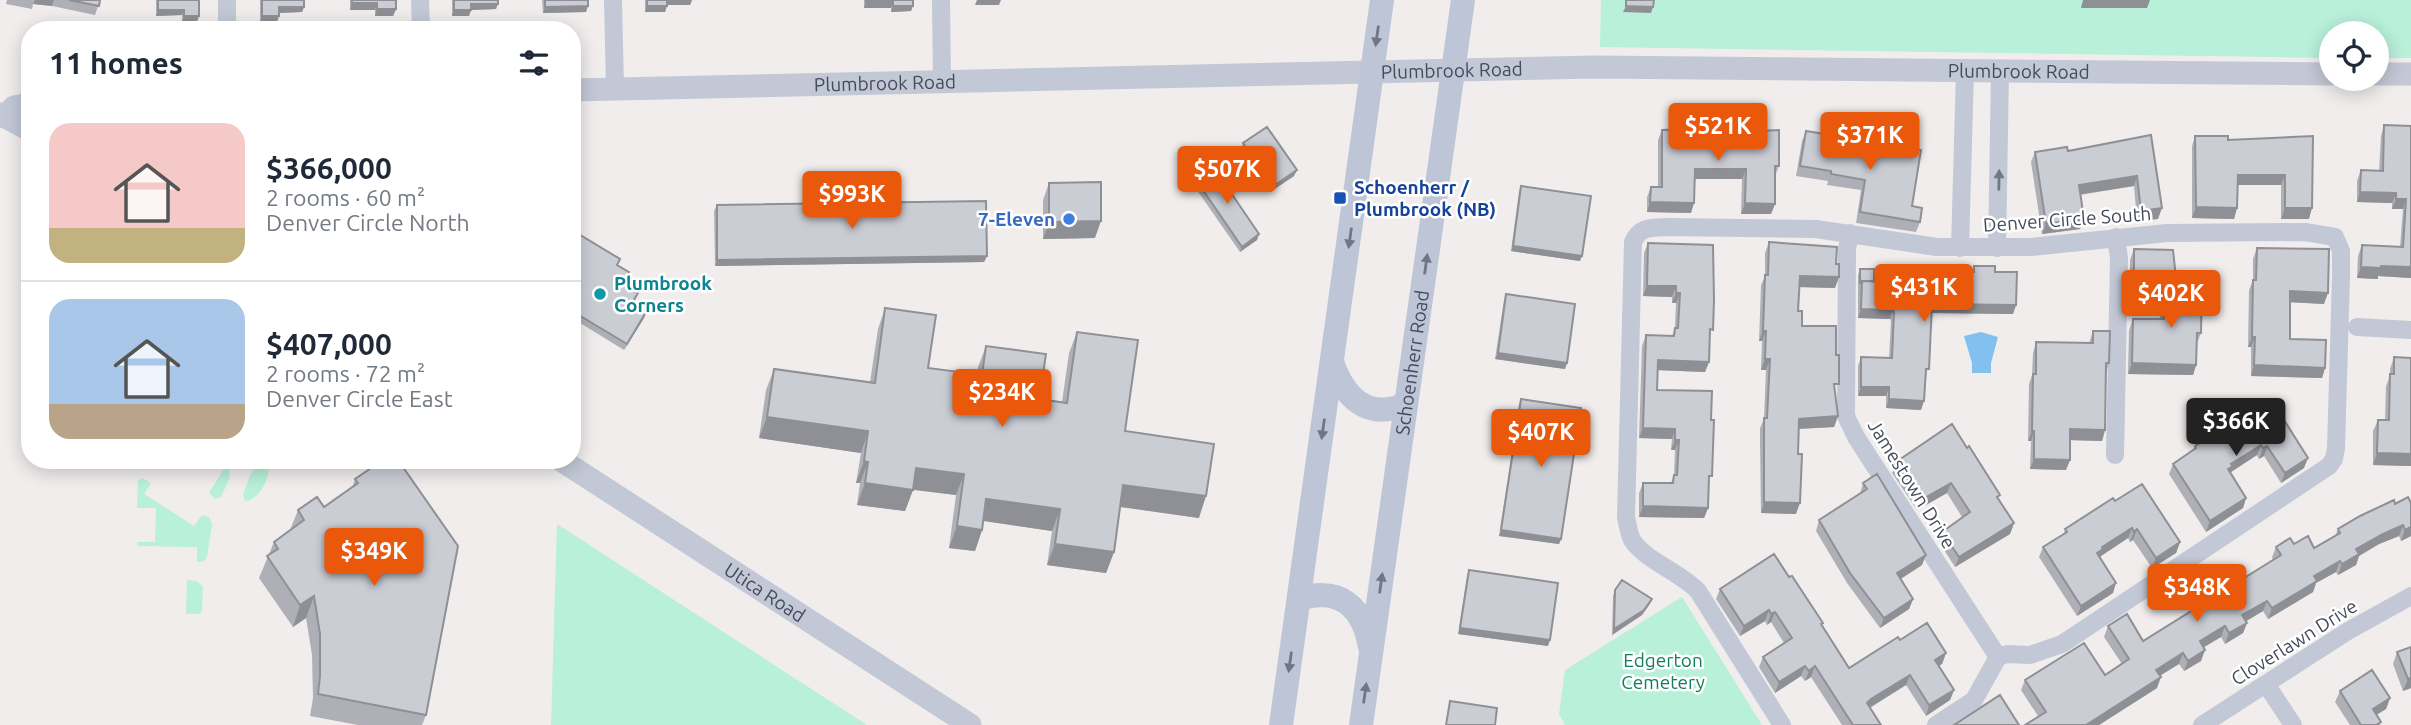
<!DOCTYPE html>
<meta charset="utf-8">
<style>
:root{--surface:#fff;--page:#f2f2f3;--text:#1f2937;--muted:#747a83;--line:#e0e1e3;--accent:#ea580c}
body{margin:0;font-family:Ubuntu,sans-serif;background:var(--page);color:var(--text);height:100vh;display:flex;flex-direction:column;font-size:26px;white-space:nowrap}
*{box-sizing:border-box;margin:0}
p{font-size:23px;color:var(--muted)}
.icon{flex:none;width:38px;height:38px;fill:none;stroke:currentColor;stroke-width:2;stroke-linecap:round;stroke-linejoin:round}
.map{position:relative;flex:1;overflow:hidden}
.details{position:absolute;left:21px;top:21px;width:560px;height:448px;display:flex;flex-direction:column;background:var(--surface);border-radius:28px;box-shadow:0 4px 18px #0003}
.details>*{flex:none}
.fabs{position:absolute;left:2319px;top:21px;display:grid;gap:14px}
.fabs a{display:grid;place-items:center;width:70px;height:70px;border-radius:50%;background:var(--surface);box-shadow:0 4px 18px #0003;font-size:35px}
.price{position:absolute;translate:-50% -60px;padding:0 16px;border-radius:7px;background:var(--accent);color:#fff;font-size:23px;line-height:46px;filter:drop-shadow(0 2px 4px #0008)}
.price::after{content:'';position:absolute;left:50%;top:42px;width:21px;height:16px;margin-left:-10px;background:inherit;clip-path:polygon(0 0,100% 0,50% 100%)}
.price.current{background:#222;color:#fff}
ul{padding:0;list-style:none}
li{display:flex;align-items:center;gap:21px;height:175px;padding:0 28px}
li+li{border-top:2px solid var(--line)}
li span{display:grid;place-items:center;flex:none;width:196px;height:140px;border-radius:21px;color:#555}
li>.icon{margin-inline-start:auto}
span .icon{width:84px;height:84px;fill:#fffc;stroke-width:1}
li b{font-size:30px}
h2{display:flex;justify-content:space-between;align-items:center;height:84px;padding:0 28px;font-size:30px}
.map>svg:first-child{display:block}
.green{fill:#b8f0da}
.water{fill:#82c1ef}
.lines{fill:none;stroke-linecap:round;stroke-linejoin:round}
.minor{stroke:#c2c8d5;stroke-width:18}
.tertiary{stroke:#c2c8d5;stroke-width:23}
.secondary{stroke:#bec5d7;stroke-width:24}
.wall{fill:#afb0b7}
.shaded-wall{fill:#8e9095}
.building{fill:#cbcdd5;stroke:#8e9095;stroke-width:2}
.oneway{fill:#6f7686}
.oneway2{fill:#707786}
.transit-dot{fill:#1a4fb4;stroke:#fff;stroke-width:2.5}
.shop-dot{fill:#3f7fe0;stroke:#fff;stroke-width:2.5}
.culture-dot{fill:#0f9aa8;stroke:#fff;stroke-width:2.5}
.labels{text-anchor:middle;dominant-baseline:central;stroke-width:5;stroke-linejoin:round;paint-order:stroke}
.street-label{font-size:19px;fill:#444b5b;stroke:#fff}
.transit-label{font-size:19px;font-weight:bold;fill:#164399;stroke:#fff;text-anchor:start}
.shop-label{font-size:19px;font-weight:bold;fill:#366cbe;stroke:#fff;text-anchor:end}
.culture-label{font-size:19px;font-weight:bold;fill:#0d838f;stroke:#fff;text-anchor:start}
.park-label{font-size:19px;fill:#127e5f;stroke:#fff}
</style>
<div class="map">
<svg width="2411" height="725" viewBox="0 0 2411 725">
<rect width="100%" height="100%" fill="#f0edec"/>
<path class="green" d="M1601,0H2411V58H2377L2376,33H2331V58L1600,47Z
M260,462L269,467C268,481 260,499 245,501L243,495C247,485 250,469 260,462Z
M225,467L229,470L230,477L221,497L215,499L209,493Z
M142,478L151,483L144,494L194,526L202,515L209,517L212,524L207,557L204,561L197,562V547L137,546V542H155L156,508H137L138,481Z
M557,524L867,725H551Z
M187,580L197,581L203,587L202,610L200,614H186Z
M1682,597L1762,725H1565L1559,714L1565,670Z"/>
<path class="water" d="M1981,332L1998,337L1991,363V373H1972V363L1964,336Z"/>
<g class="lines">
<path class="minor" d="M227,0V30
M420,0L421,30
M613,0L615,89
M941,0L942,82
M1850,233L1847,249L1846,416L1856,437L1998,657
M1960,248L1965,71
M1997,248L2000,72
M2357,327L2411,330
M2115,455L2119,258L2116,237
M2266,684L2293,725
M1782,725L1698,591C1680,572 1646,561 1632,540C1629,534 1628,525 1626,518L1633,242C1640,226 1652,228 1667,227L1816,229L1937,247H2031L2167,233L2305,232L2335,237L2341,251V276L2336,448L2334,459L2329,466L2062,644L2030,655L2007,654L1998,657L1974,700L1936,725
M2202,725L2348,631L2411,596"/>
<g class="tertiary">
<path d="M2376,74H2411"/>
<path id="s1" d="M572,90L1594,67L2331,74"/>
<path d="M0,114L30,130"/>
<path d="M5,117L14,107L30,104"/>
<path id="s2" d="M561,460L970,725"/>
</g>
<g class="secondary">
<path d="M1332,362C1344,397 1367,421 1406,404"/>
<path d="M1299,599C1340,586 1363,607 1370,647"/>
<path d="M1281,725L1382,0"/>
<path id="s3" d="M1361,725L1463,0"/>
</g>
</g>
<path class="wall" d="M7,0H100L95,15L52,6L33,4L32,9L6,4Z
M156,0H199L197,22H182V15L156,16Z
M260,0H304V7L302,12L279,13L277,22H260Z
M350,0H396V9L393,16H375V10H350Z
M452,0H498L496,9L471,10L469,16H452Z
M542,0H588L586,12L543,13Z
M645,0H692L690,5H667L665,12H645Z
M864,0H913L911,11L891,12V8H864Z
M2384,125L2411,126V278L2378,276V279L2357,278L2358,256L2362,245L2400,247L2403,209H2392V203L2357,202V181L2361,170L2379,171L2381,136Z
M1662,130L1694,134L1779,166L1775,176V204L1771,214H1741L1742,179H1695L1691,213L1647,212V197L1651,187H1658V140Z
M1806,131L1837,140L1912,206L1920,222L1916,232L1856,223L1861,190L1827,185L1828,181L1796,176L1802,141Z
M2151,135L2158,219L2137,221L2134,186L2080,195L2084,219L2080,229L2042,234L2031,162L2035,152L2068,151Z
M2195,136L2228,140L2313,136L2309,219H2281V185H2238L2237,208L2234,219L2192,218V146Z
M1243,143L1294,176L1270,192L1241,149Z
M1194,177L1259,234L1257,240L1240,252L1192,183Z
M1049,183L1095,238L1043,239V200Z
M1521,186L1580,261L1511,251L1519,192Z
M717,205L987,256L984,262L715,266L714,211Z
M572,230L618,265L627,278L623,284L636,299L633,304L646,312L644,318L624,350L572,318Z
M1769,242L1835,288L1799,287L1798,311L1802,326L1835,393L1838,416L1834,427L1799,429L1796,514L1761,513L1760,443V428L1764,419L1766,370H1761L1762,341H1759L1761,285L1765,276V253Z
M1648,243L1710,339L1709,362L1705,372L1658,370L1657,390L1709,485L1708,508L1704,518L1639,517V493L1643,483H1671L1674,475L1675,450H1671L1672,439L1639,438L1642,346L1646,335L1672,336L1675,328L1676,303H1672V297L1643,296L1644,253Z
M2257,248L2324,304L2290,302V339L2325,368L2322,378L2251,376V347H2248L2249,290L2253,280V259Z
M2134,249L2176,278L2174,286L2201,333L2197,343L2196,365L2193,375L2128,374L2129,330L2133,319H2160L2161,297L2164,289L2130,288V260Z
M1974,266L1995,272L2016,305L2013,314L1932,313L1926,378L1921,410L1886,408V396H1858V366L1861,357L1889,358L1891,321L1890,319L1858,318V275L1860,269L1874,281L1950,285V280L1953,271L1972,272Z
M1506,294L1565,369L1495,359L1504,300Z
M885,308L928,368L977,375L978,367L986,346L1039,399L1062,402L1069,353L1077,332L1125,431L1199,518L1120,507L1114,552L1106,573L1047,565L1052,531L983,521L982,530L975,551L949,548L956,495L913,490L905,511L857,505L860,483H856L861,453L759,438L766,390L774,369L870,382L878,329Z
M2093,331L2109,363L2106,373L2105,430L2102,441L2070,440V460L2066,470L2030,469L2031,441H2028L2029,384L2032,375L2033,353L2036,342L2089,343Z
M2394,357L2411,466L2373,465V431L2378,420H2385L2386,386L2390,376V369Z
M1521,399L1561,539L1559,544L1499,536L1519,405Z
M2245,418L2304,468L2281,483L2264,456L2259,459L2257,455L2231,472L2246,498L2243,508L2206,532L2169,474L2173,464L2193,450L2195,446Z
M383,460L426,715L422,725H358L310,716L313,698L312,655L306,618L293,627L259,578L274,542L290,530L298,510L324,507L352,488L355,479Z
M1896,462L1998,499L2014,523L2010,534L1955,567L1939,542L1942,532L1962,517L1947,493L1917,510L1892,473Z
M1863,483L1922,565L1900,579L1913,599L1909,609L1880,628L1847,583L1816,531L1819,520L1860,494Z
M2394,500L2411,536L2401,541L2399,536L2379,544L2359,556L2356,565L2338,575L2336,572L2316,583L2313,592L2268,619L2263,611L2246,621L2247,623L2243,633L2225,644L2221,637L2203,647L2201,661L2184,671L2179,664L2160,676L2157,688L2099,725H2025L2038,716L2021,690L2025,680L2105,675L2122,664L2104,637L2108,626L2143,641L2273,560L2272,557L2276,547L2294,544L2314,548L2335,536L2338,529Z
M2115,501L2180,542L2176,553L2152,568L2133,540L2130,542L2128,538L2101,556L2100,558L2113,593L2077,616L2039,557L2043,547L2064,534L2065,529Z
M1469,570L1548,646L1458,634L1467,576Z
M1789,577L1823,623L1822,626L1849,668L1900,640L1946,653L1942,664L1938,666L1954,690L1950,700L1926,716L1906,685L1870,708L1881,725H1842L1811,677L1805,681L1801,676L1775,693L1759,667L1763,657L1784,643L1771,622L1767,625L1765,621L1740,636L1716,599L1720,589Z
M1615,590L1652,599L1649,605L1642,615L1612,635L1613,596Z
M2397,652L2411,688L2403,691L2393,664Z
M2340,691L2390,698L2386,709L2376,715L2381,722L2380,725H2350L2335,702Z"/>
<path class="shaded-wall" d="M35,0H54L52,6L33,4Z
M667,0H692L690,5H665Z
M977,0H1001L999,5H975Z
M2083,0H2150L2147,8H2081Z
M866,2H893L891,8H864Z
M352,3H377L375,10H350Z
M471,4H498L496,9L470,10H471L469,16H452L454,10Z
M588,6L586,12L543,13L545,7Z
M647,6H667L665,12H645Z
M893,6H913L911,11L891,12Z
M1626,6L1653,7L1651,13L1623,12Z
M279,7H304L302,12L277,13Z
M377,9H396L393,16H375Z
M158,10H184L182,15L156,16Z
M184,16H199L197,22H182Z
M262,16H279L277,22H260Z
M1695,169H1746L1742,179H1691Z
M1297,170L1294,176L1270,192L1272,187Z
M2238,175H2285L2281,185H2234Z
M2137,176L2134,186L2075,195L2079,185Z
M2360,192L2396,193L2392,203L2357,202Z
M2396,199H2406L2403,209H2392Z
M1650,202L1694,203L1691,213L1647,212Z
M1745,203L1775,204L1771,214H1741Z
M2196,207L2237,208L2234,219L2192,218Z
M2162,208L2158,219L2137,221L2141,211Z
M2285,208H2312L2309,219H2281Z
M2084,219L2080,229L2042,234L2046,224Z
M1101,221L1095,238L1043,239L1049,222Z
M1259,234L1257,240L1240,252L1242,247Z
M1513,246L1582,256L1580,261L1511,251Z
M987,256L984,262L715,266L717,260Z
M2381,266L2411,267V278L2378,276V279L2357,278L2361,267Z
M1800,276L1839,277L1835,288L1796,287Z
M2134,277L2176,278L2172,289L2165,286L2164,289L2130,288Z
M1647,286H1676L1672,297L1643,296Z
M2290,291L2328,293L2324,304L2286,302Z
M1676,293H1680L1676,303H1672Z
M1932,304L2016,305L2013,314L1929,313Z
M1861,309L1893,310L1890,319L1858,318Z
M646,312L644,318L624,350L627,344Z
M1763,331H1766L1762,341H1759Z
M2252,337H2255L2251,347H2248Z
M1498,353L1567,363L1565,369L1495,359Z
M1765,359H1770L1766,370H1761Z
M1658,360L1709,362L1705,372L1654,370Z
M2132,363L2196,365L2193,375L2128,374Z
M2254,365L2325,368L2322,378L2251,376Z
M1861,387H1889L1886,396H1858Z
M1889,399L1924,401L1921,410L1886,408Z
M1838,416L1834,427L1795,429L1799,419Z
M767,417L868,431L861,453L759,438Z
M1643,428L1675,429L1672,439L1639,438Z
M2070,429L2105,430L2102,441L2066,440Z
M2032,431H2034L2031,441H2028Z
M1675,440H1679L1675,450H1671Z
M2261,445L2257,455L2231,472L2229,476L2228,469L2231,464Z
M2267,446L2264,456L2259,459L2263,448Z
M2377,453L2411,454V466L2373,465Z
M2308,458L2304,468L2281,483L2285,473Z
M2034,459L2070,460L2066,470L2030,469Z
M864,461L868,462L860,483H856Z
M916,468L964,474L956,495L909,489Z
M865,483L913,490L905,511L857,505Z
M1951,483L1947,493L1917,510L1921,500Z
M1123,485L1206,496L1199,518L1115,506Z
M2246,498L2243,508L2206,532L2210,521Z
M986,499L1060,509L1052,531L978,520Z
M1764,502L1800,503L1796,514L1761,513Z
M1643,506L1708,508L1704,518L1639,517Z
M2014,523L2010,534L1955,567L1959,557Z
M2403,525L2399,536L2379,544L2359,556L2356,565L2338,575L2342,564L2356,549L2383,534Z
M957,526L982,530L975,551L949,548Z
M2411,527V536L2401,541L2405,530Z
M2132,528L2128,538L2101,556L2100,559L2097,553L2102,547Z
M2137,529L2133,540L2130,542L2134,532Z
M1501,530L1561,539L1559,544L1499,536Z
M2180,542L2176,553L2152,568L2156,558Z
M1055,544L1114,552L1106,573L1047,565Z
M1926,555L1922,565L1893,584L1897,573Z
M2340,561L2336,572L2316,583L2313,592L2268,619L2272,608L2314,576Z
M2116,583L2113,593L2077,616L2081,606Z
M314,596L306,618L293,627L300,605Z
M1652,599L1649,605L1642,615L1612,635L1614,629Z
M1913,599L1909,609L1880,628L1884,618Z
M2267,601L2263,611L2238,626L2242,615Z
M1769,610L1765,621L1740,636L1744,626Z
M1775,612L1771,622L1767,625L1771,614Z
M2247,623L2243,633L2225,644L2229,633Z
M2225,626L2221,637L2196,652L2200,641Z
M1460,628L1550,640L1548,646L1458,634Z
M2205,650L2201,661L2184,671L2188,661Z
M1946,653L1942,664L1931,671L1935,660Z
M2183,653L2179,664L2152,680L2156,670Z
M1805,666L1801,676L1775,693L1779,682Z
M1815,666L1811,677L1805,681L1809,671Z
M1910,675L1906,685L1867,709V703L1871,699Z
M2161,677L2157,688L2099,725H2086Z
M2411,678V688L2403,691L2408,679Z
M1954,690L1950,700L1926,716L1929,705Z
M2390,698L2386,709L2368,720L2373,709Z"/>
<path class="building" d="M69,0H100L99,6Z
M158,0H199V16H184V10H158Z
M262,0H304V7H279V16H262Z
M352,0H396V9H377V3H352Z
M454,0H498V4H471V10H454Z
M545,0H588V6L545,7Z
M647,0H667V6H647Z
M866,0H913V6H893V2H866Z
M1626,0H1654L1653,7L1626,6Z
M2384,125L2411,126V267L2381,266V268L2361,267L2362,245L2403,247L2406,199H2396V193L2360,192L2361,170L2383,171Z
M1267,127L1297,170L1272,187L1243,143Z
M1694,129V134L1779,130V166H1775V204L1745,203L1746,169H1695L1694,203L1650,202L1651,187H1662V130Z
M1806,131L1838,136L1837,140L1872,146V143L1921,150L1912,206L1922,208L1920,222L1860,212L1865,180L1831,174V171L1800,166Z
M2151,135L2162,208L2141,211L2137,176L2079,185L2084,219L2046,224L2035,152L2067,147L2068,151Z
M2195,136H2228V140L2313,136L2312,208H2285V175H2238L2237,208L2196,207Z
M1212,165L1259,234L1242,247L1194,177Z
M1101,182V221L1049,222V183Z
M1521,186L1591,196L1582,256L1513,246Z
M986,201L987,256L717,260V205Z
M572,230L620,259L617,265L629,272L622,283L638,293L632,303L646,312L627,344L572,311Z
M1769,242L1837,247L1836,264H1839V277L1800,276L1798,311H1802V326H1836V355H1839V384H1834L1838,416L1799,419L1798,454H1802L1800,503L1764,502V418H1767L1770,359H1765L1766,331H1763L1765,275H1768Z
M1648,243L1713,245L1714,300L1713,330L1710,329L1709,362L1658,360L1657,390L1712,391L1711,420H1714L1712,476H1709L1708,508L1643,506V483H1673L1674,475H1677L1679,440H1675V429L1643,428L1646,335L1674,336L1675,328H1678L1680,293H1676V286H1647Z
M2257,248L2329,249L2328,293L2290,291V339L2326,340L2325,368L2254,365L2255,337H2252L2253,280H2256Z
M2134,249L2173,250L2176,278L2134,277Z
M1974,266H1995V272H2017L2016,305L1932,304L1929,369H1926L1924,401L1889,399V387H1861V357L1892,358L1894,312L1893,310L1861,309L1862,281L1953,285V271L1974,272Z
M1860,269H1874V281H1862V283H1860Z
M2202,285L2201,333H2197L2196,365L2132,363L2133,319H2164L2165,286Z
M1506,294L1575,304L1567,363L1498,353Z
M885,308L936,315L928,368L982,375L986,346L1046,354L1039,399L1067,403L1077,332L1138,340L1125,431L1214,444L1206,496L1123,485L1114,552L1055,544L1060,509L986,499L982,530L957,526L964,474L916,468L913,490L865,483L868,462L864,461L868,431L767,417L774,369L875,383Z
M2093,331H2110L2109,363H2106L2105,430L2070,429V460L2034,459V431H2032L2033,374H2036V342L2093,343Z
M2394,357L2411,358V454L2377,453L2378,420H2389L2390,374H2394Z
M1521,399L1581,408L1561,539L1501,530Z
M2272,401L2308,458L2285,473L2267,446L2263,448L2261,445L2231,464L2233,466L2228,469L2246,498L2210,521L2173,464L2196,448L2195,446L2243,415L2245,418Z
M1952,424L1967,448L1969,446L2000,495L1997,497L2014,523L1959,557L1942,532L1970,512L1951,483L1921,500L1896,462Z
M383,460H385L387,464L392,460H398L458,546L426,715L318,694L320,676V634L314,596L300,605L267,556L278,549L274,542L304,520L298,510L317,497L324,507L358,483L355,479Z
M1877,474L1926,555L1897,573L1913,599L1884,618L1850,573L1819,520L1867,489L1863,483Z
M2142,484L2180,542L2156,558L2137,529L2134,532L2132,528L2102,547L2103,549L2097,553L2116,583L2081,606L2043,547L2067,532L2065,529L2113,498L2115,501Z
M2408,497L2411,503V527L2405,530L2403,525L2383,534L2356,549L2359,554L2342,564L2340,561L2314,576L2317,581L2272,608L2267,601L2242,615L2247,623L2229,633L2225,626L2200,641L2205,650L2188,661L2183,653L2156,670L2161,677L2086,725H2025L2046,712L2025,680L2084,643L2105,675L2129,659L2108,626L2127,614L2143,641L2281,555L2276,547L2290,538L2294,544L2308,536L2314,548L2340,533L2338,529L2360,516L2394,500L2395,504Z
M1774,554L1789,577L1792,576L1823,623L1821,624L1849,668L1898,637L1900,640L1927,623L1946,653L1935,660L1954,690L1929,705L1910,675L1871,699L1867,703L1881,725H1853L1815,666L1809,671L1805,666L1779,682L1763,657L1792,638L1775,612L1771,614L1769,610L1744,626L1720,589Z
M1469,570L1558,583L1550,640L1460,628Z
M1622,580L1652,599L1644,610L1614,629L1615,590Z
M2411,647V678L2408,679L2397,652Z
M2372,670L2390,698L2373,709L2381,722L2376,725H2361L2340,691Z
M2000,695L2019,725H1954Z
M1450,701L1497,708L1495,725H1446Z"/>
<defs><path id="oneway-solid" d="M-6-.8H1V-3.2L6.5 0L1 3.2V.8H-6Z" transform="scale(1.75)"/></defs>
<g class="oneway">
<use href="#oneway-solid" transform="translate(1377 36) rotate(98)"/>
<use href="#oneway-solid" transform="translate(1350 238) rotate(98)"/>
<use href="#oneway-solid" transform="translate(1426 264) rotate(-82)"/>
<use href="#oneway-solid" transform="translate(1323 429) rotate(98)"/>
<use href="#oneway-solid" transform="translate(1381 583) rotate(-82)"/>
<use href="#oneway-solid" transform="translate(1290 662) rotate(98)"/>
<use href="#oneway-solid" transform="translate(1365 693) rotate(-82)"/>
</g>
<use class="oneway2" href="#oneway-solid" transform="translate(1999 180) rotate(-89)"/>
<rect class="transit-dot" x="1333" y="191" width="14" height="14" rx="3.5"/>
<circle class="shop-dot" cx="1069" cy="219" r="7"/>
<circle class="culture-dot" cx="600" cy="294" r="7"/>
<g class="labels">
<g class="street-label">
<text stroke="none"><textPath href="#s1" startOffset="880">Plumbrook Road</textPath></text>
<text stroke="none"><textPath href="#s1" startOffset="1447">Plumbrook Road</textPath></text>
<text stroke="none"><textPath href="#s1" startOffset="313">Plumbrook Road</textPath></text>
<text transform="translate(2067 219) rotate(-4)">Denver Circle South</text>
<text stroke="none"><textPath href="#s3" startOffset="366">Schoenherr Road</textPath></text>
<text transform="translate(1912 484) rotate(58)">Jamestown Drive</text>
<text stroke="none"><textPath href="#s2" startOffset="243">Utica Road</textPath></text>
<text transform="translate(2294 642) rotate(-32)">Cloverlawn Drive</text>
</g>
<g class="transit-label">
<text x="1354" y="187">Schoenherr /<tspan x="1354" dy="22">Plumbrook (NB)</tspan></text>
</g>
<g class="shop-label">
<text x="1055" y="219">7-Eleven</text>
</g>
<g class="culture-label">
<text x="614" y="283">Plumbrook<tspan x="614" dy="22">Corners</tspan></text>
</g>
<g class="park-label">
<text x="1663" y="660">Edgerton<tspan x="1663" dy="22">Cemetery</tspan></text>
</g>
</g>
</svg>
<div class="fabs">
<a><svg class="icon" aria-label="locate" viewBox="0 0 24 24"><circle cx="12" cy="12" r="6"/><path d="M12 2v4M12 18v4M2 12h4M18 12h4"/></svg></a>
</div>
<b class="price" style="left:1718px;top:163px">$521K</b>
<b class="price" style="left:1870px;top:172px">$371K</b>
<b class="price" style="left:1227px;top:206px">$507K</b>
<b class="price" style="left:852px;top:231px">$993K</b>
<b class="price" style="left:1924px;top:324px">$431K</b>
<b class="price" style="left:2171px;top:330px">$402K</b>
<b class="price" style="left:1002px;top:429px">$234K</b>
<b class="price current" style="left:2236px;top:458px">$366K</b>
<b class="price" style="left:1541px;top:469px">$407K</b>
<b class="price" style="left:374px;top:588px">$349K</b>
<b class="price" style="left:2197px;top:624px">$348K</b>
<section class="details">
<h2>11 homes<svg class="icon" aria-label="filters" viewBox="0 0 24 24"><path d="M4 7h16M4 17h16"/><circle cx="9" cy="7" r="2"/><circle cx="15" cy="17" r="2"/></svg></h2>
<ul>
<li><span style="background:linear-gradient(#f6c9c9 75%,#c2b280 0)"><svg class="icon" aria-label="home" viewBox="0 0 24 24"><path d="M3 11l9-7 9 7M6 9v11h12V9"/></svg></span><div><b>$366,000</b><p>2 rooms · 60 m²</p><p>Denver Circle North</p></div></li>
<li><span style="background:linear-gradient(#a9c7e8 75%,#b9a48a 0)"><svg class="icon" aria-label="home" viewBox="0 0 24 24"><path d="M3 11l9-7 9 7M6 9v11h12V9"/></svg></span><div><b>$407,000</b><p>2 rooms · 72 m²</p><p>Denver Circle East</p></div></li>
</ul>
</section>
</div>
